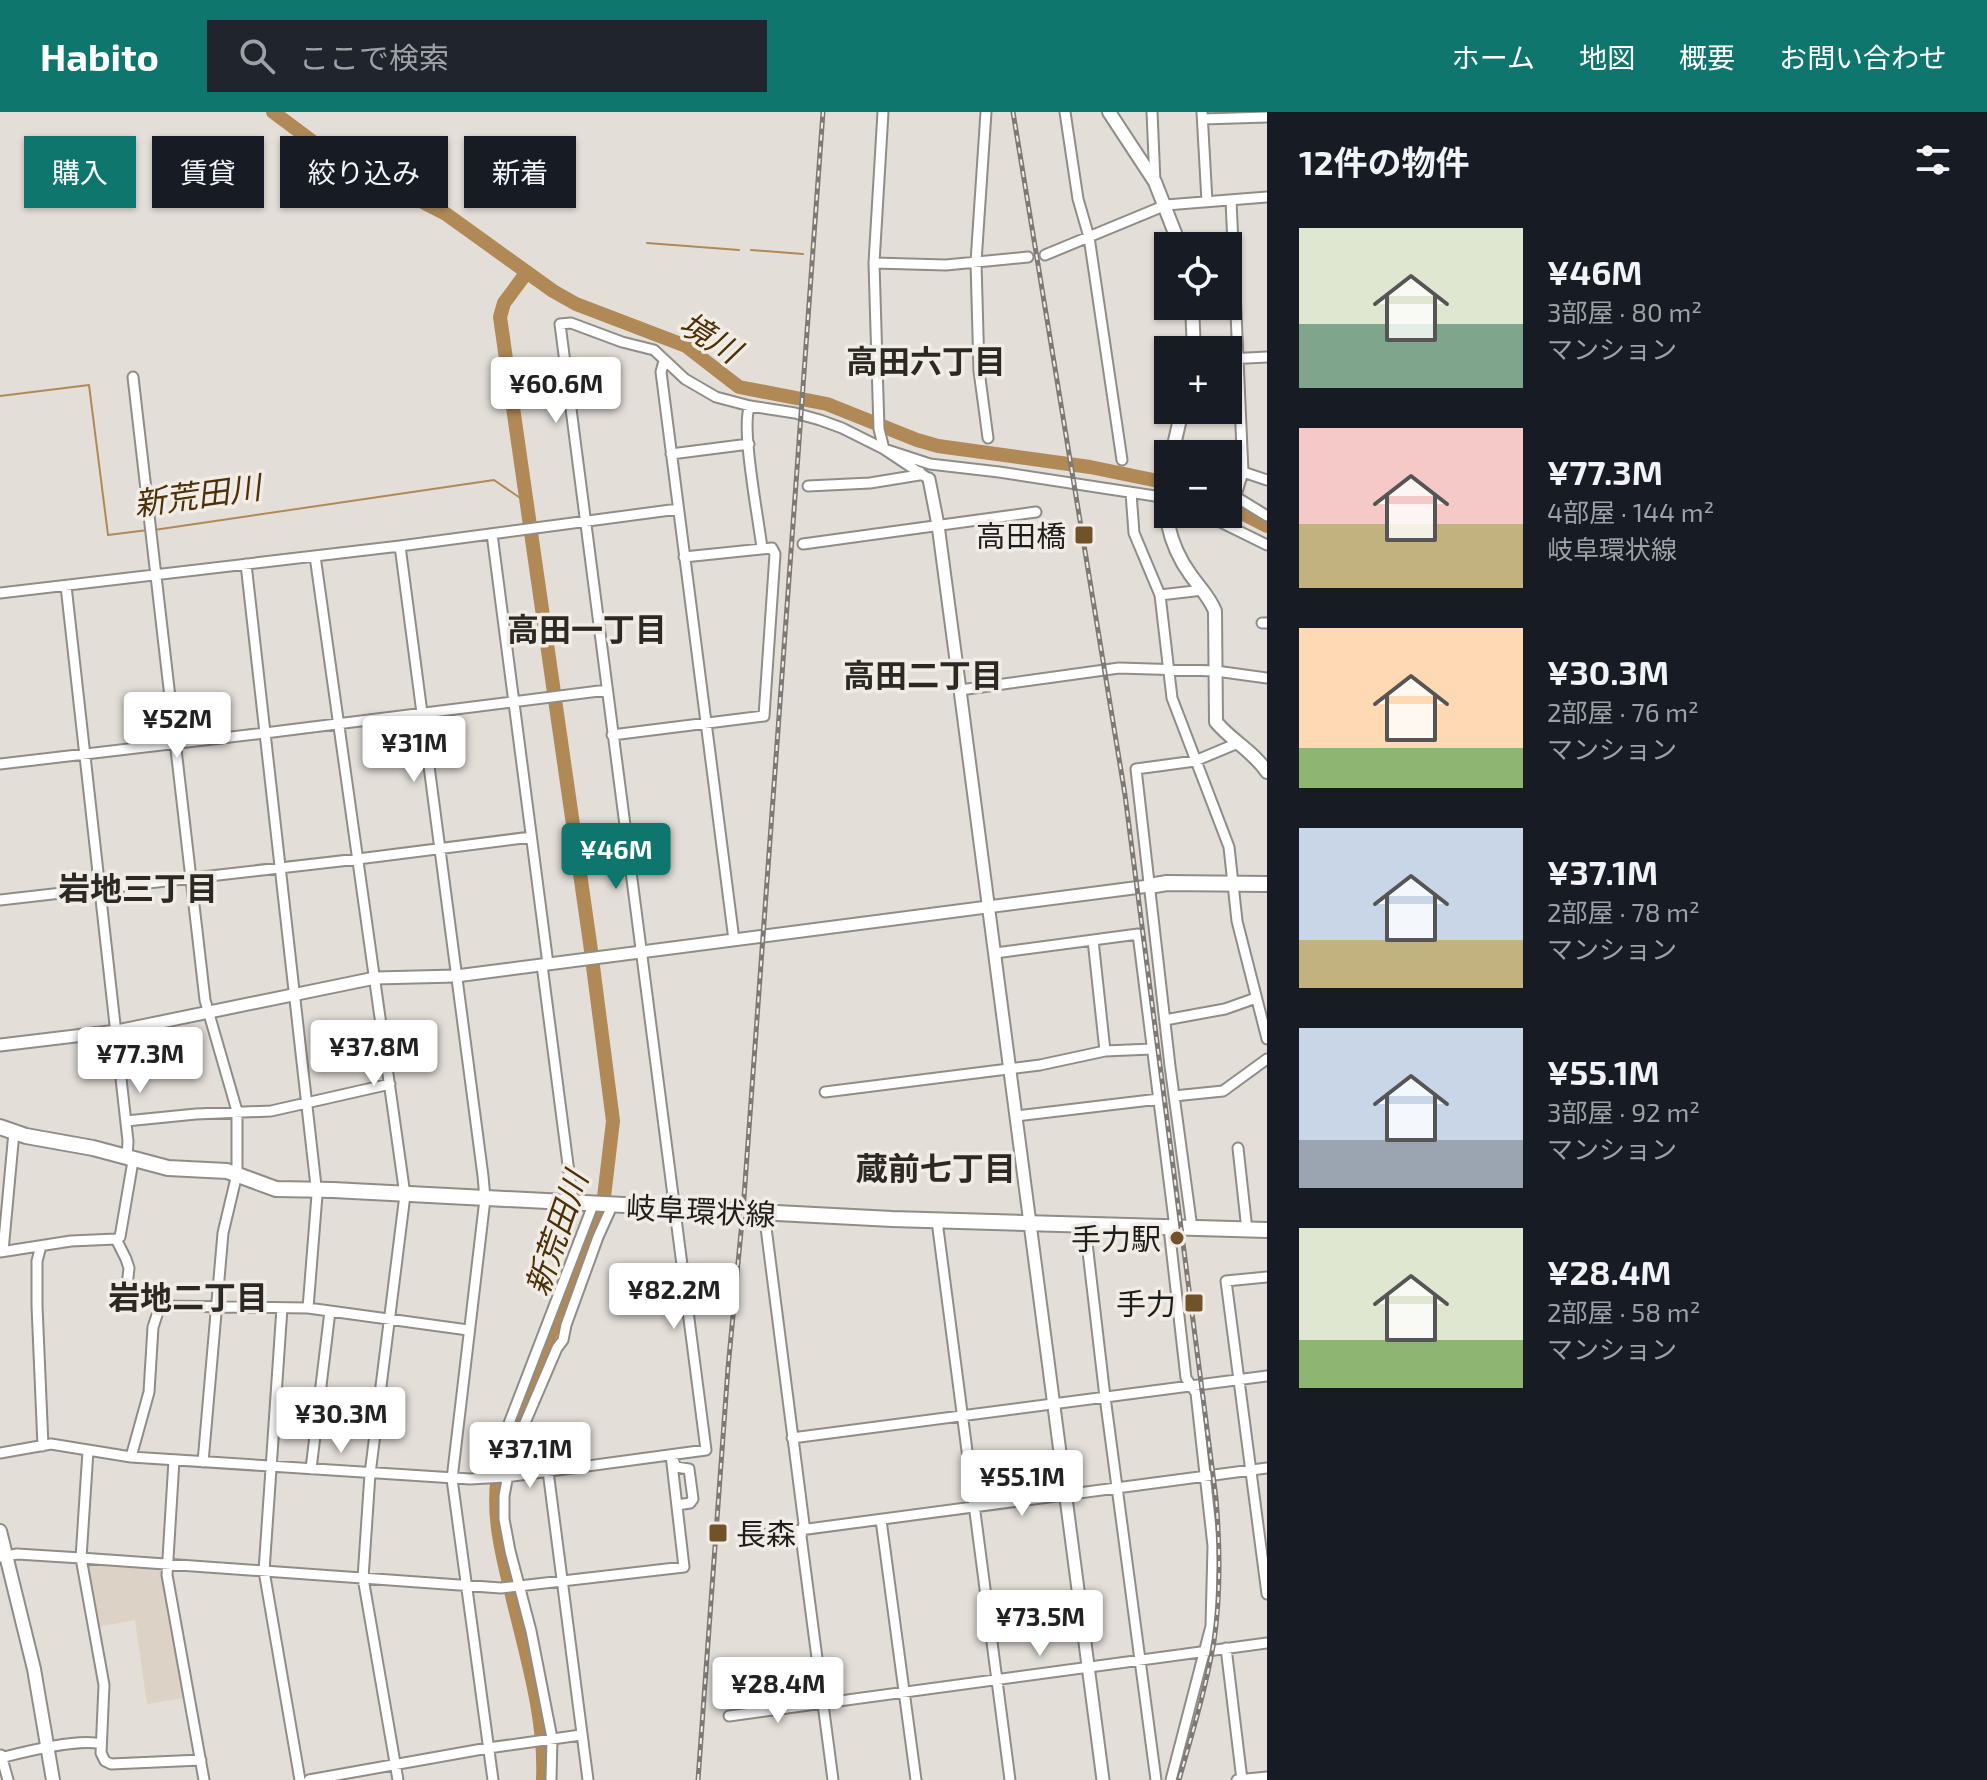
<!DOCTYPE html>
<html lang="ja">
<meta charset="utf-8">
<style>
:root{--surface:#171b24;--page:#20242c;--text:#f1f3f6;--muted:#9ea1a6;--accent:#0f766e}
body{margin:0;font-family:"Exo 2","Noto Sans JP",sans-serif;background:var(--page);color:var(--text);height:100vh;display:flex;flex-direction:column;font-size:30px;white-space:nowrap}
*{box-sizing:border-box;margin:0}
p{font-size:26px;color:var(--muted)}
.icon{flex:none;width:44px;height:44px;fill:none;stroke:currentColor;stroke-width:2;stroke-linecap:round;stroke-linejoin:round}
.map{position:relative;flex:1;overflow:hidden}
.panel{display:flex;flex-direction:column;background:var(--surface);width:720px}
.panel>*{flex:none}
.banner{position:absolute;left:24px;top:24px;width:760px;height:72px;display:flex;gap:16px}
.fabs{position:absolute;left:1154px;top:120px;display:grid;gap:16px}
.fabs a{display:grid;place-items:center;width:88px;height:88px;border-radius:0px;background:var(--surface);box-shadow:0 2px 6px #0004;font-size:40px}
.price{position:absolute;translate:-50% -68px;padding:0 18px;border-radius:8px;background:#fff;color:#222;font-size:26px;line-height:52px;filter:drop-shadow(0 2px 4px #0008)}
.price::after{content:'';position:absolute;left:50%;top:48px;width:24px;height:18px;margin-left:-12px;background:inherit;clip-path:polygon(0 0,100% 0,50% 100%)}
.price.current{background:var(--accent);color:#fff}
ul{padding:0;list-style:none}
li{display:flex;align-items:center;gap:24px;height:200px;padding:0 32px}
li span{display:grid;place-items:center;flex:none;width:224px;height:160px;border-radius:0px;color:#555}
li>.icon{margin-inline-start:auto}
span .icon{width:96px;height:96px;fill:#fffc;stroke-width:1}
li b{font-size:34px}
h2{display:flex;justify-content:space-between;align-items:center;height:96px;padding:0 32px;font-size:34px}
.tag{padding:0 28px;border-radius:0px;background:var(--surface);box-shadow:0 2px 6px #0004;font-size:28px;line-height:72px}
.tag.current{background:var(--accent);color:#fff}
header{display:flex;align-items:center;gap:48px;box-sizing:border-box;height:112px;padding:0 40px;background:var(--accent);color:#fff}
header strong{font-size:38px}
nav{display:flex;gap:44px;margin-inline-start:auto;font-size:28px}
.search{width:560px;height:72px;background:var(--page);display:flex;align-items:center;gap:20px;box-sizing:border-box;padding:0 28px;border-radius:0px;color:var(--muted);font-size:30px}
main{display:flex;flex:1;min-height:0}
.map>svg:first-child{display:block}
.built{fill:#dcd2c6}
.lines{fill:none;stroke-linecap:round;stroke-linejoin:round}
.stream{stroke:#b08957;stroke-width:2}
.river{stroke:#b08957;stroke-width:14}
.minor-casing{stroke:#908c86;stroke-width:13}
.tertiary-casing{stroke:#908c86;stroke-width:15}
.secondary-casing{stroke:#908c86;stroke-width:16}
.primary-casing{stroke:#908c86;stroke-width:18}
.minor{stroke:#fff;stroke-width:9}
.tertiary{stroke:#fff;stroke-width:11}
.secondary{stroke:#fff;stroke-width:12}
.primary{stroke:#fff;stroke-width:14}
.rail-casing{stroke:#7d7975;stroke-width:5}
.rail{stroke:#f1ece5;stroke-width:2;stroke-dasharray:6;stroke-linecap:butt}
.poi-dot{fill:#725329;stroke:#f1ece5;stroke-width:3}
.labels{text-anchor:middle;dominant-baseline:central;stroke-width:7;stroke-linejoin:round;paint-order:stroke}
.poi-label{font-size:30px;fill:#1f1d1b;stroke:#f1ece5;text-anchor:end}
.street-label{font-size:30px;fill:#1f1d1b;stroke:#f1ece5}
.water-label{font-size:32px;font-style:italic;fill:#4c3107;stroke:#f1ece5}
.neighbourhood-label{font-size:32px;font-weight:bold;fill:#2c2824;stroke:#f1ece5}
</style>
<header>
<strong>Habito</strong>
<div class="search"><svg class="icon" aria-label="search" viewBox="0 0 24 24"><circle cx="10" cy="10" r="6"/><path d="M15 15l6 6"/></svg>ここで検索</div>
<nav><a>ホーム</a><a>地図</a><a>概要</a><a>お問い合わせ</a></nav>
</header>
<main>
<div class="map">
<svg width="1267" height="1668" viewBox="0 0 1267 1668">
<rect width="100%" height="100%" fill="#e4ded8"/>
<path class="built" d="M85,1449L164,1457L188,1585L147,1592L135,1508L97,1515Z"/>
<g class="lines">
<path class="stream" d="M647,131L739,138
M751,138L803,142
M0,284L89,273L108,423L148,418
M154,418L494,368L526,390
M852,430L930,419
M810,436L841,432"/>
<path class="river" d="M273,0L328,41L446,102L553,179L576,192L686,234L739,275L827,292L917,328L938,334L1090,355L1168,371
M527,160L504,191L500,205L590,831L613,1009L604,1085L502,1345C489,1390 500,1435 511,1479C525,1540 546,1605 543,1668
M1228,394L1267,414"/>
<g class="minor-casing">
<path id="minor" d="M883,0L874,151L879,317L884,337L929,367
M986,0L976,150L979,259L988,326
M1065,0L1078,87L1089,125L1122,348
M1152,0L1155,70
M1202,0L1207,90
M1203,7L1267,5
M1231,88L1243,360L1236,383
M1045,143L1166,93L1267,85
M874,151L946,153L1028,145
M1228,247L1267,245
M664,249L661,260L734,828
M133,265L205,888L237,999V1062L223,1121L203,1350
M750,294C740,312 759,410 762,436
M671,342L749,332
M1243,360L1267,368
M808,374L870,371L919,363L920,360
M1228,380L1267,404
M1131,381L1134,421L1160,483L1172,586L1229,735L1237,809L1267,927
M1204,402L1267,433
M492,422L548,852
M803,432L1036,400
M400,434L483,1064L485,1087L452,1367L493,1668
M315,444L405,1083L370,1362L363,1466L398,1668
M246,452L317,1083L308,1196
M66,474L128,1029L127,1047
M0,481L400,434L678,397
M1160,483L1203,478
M1262,511H1267
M960,578L1119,556L1216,559L1267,566
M612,623L764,604L775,442L772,436L684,445
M0,652L265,621L607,578
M0,788L358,747L531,725
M1093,828L1105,939
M995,841L1138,822L1175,1116
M542,853L573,1091
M1165,908L1225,897L1256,886
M825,980L1040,953L1105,939L1152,937
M1174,984L1223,979L1267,947
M1016,1004L1159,987
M126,1009L196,1002L271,999L390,972
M1238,1036L1247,1118
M764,1100L804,1412L801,1424L833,1668
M937,1109L1010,1668
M1085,1114L1105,1285L1156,1668
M1169,1116L1186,1266L1196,1281L1213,1434L1211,1514L1171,1668
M1192,1116L1170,954L1136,657L1195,649L1238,631
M116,1127L126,1147L129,1156L127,1174L131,1180L160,1194L308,1196L468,1218
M116,1127L120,1125L133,1049
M41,1134L37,1149V1194L43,1334
M3,1139L14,1020
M0,1140L71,1129L116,1127
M1267,1165L1226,1169L1267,1482
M282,1196L264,1459L300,1668
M792,1326L1267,1264
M88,1339L81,1446L104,1573L101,1641L105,1649L111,1652L201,1648
M0,1341L51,1332L131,1345L470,1367L506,1365L706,1338L560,212L571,211L622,230L654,238L685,267L716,285L750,294L795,301L820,308L842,316L884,337L930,352L999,360L1168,386
M131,1345L149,1280L153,1215L160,1194
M174,1348L167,1463L204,1668
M311,1357L330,1199
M548,1359L588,1668
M488,1366L593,1093
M881,1408L916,1668
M755,1424L1267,1356
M0,1445L17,1442L81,1446L501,1476L684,1455L671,1343L676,1355L689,1357L693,1387L690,1391L677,1393
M1226,1536L1242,1668
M729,1604L1267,1531
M1,1643L8,1668
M0,1646C24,1640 78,1626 101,1632
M309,1668L488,1636L581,1623
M551,1668L552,1626L531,1519L510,1439L504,1407V1384L512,1341L557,1236L563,1228L566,1213L598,1125L612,1094
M1237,1668L1267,1665"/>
</g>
<g class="tertiary-casing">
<path id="tertiary" d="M929,367L938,413L960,578L1103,1668
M0,933L117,919L375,866L456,864L1149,774"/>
</g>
<g class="secondary-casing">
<path id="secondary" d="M1109,0L1155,70L1180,134
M1192,194L1194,238
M1172,342L1182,298
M1168,359C1160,394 1169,433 1190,462C1199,475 1209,484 1215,499L1216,610C1232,629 1254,640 1267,660
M0,1419L34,1557L53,1668"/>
</g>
<g class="primary-casing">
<path id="primary" d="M1149,774L1167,771L1267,772
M0,1015L26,1024L93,1036L168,1056L227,1059L276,1077L333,1078L892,1107L1267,1118"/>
</g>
<use href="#minor" class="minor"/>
<use href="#tertiary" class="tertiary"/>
<use href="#secondary" class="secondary"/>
<use href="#primary" class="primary"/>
<g class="rail-casing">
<path id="rail" d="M1013,0L1125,683L1216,1386C1220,1433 1221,1481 1214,1529C1206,1576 1192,1622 1179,1668
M698,1668L728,1256L743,1099L823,0"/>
</g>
<use href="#rail" class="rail"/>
</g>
<g class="poi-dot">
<rect x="1074" y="413" width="20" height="20" rx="4"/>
<circle cx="1177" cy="1126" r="8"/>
<rect x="1184" y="1181" width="20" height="20" rx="4"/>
<rect x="708" y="1411" width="20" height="20" rx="4"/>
</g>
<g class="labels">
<g class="poi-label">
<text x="1066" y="423">高田橋</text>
<text x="1161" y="1126">手力駅</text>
<text x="1176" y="1191">手力</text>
<text x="736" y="1421" text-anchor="start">長森</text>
</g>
<g class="street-label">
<text transform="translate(701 1098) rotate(3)">岐阜環状線</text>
</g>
<g class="water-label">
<text transform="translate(711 224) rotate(32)">境川</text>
<text transform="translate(197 382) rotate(-8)">新荒田川</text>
<text transform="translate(555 1121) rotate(-71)">新荒田川</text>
</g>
<g class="neighbourhood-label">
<text x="926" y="248">高田六丁目</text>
<text x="587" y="516">高田一丁目</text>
<text x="923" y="562">高田二丁目</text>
<text x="138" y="775">岩地三丁目</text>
<text x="936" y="1055">蔵前七丁目</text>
<text x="188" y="1184">岩地二丁目</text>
</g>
</g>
</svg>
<div class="fabs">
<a><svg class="icon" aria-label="locate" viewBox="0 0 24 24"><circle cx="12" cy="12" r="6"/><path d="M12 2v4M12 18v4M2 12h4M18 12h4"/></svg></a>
<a>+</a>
<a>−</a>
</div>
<b class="price" style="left:556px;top:313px">¥60.6M</b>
<b class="price" style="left:177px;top:648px">¥52M</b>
<b class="price" style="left:414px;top:672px">¥31M</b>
<b class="price current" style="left:616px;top:779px">¥46M</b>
<b class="price" style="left:374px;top:976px">¥37.8M</b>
<b class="price" style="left:140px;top:983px">¥77.3M</b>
<b class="price" style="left:674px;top:1219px">¥82.2M</b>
<b class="price" style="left:341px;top:1343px">¥30.3M</b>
<b class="price" style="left:530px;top:1378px">¥37.1M</b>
<b class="price" style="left:1022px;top:1406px">¥55.1M</b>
<b class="price" style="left:1040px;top:1546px">¥73.5M</b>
<b class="price" style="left:778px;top:1613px">¥28.4M</b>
<div class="banner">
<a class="tag current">購入</a>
<a class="tag">賃貸</a>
<a class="tag">絞り込み</a>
<a class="tag">新着</a>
</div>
</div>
<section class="panel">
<h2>12件の物件<svg class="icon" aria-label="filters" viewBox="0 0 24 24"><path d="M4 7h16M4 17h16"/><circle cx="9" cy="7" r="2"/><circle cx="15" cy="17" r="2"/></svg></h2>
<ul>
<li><span style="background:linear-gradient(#dfe7d0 60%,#7fa58c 0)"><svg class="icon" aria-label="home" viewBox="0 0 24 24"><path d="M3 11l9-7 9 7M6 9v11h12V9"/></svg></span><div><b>¥46M</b><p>3部屋 · 80 m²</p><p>マンション</p></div></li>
<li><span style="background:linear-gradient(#f6c9c9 60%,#c2b280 0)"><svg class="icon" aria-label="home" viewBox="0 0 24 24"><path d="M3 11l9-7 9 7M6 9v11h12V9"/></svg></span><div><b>¥77.3M</b><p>4部屋 · 144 m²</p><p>岐阜環状線</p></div></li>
<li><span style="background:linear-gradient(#ffd9b3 75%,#8fb573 0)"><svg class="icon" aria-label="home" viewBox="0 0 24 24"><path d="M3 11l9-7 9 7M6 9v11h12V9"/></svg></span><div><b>¥30.3M</b><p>2部屋 · 76 m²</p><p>マンション</p></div></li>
<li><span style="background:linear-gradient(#c9d6e8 70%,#c2b280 0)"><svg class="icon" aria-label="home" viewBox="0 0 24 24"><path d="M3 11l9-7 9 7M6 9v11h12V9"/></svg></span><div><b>¥37.1M</b><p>2部屋 · 78 m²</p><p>マンション</p></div></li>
<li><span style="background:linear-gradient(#c9d6e8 70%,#9aa5b1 0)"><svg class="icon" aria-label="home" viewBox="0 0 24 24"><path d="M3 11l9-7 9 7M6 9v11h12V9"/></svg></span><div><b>¥55.1M</b><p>3部屋 · 92 m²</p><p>マンション</p></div></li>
<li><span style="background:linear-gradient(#dfe7d0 70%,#8fb573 0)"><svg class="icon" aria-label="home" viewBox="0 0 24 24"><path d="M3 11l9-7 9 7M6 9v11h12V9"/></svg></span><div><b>¥28.4M</b><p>2部屋 · 58 m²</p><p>マンション</p></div></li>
</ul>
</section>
</main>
